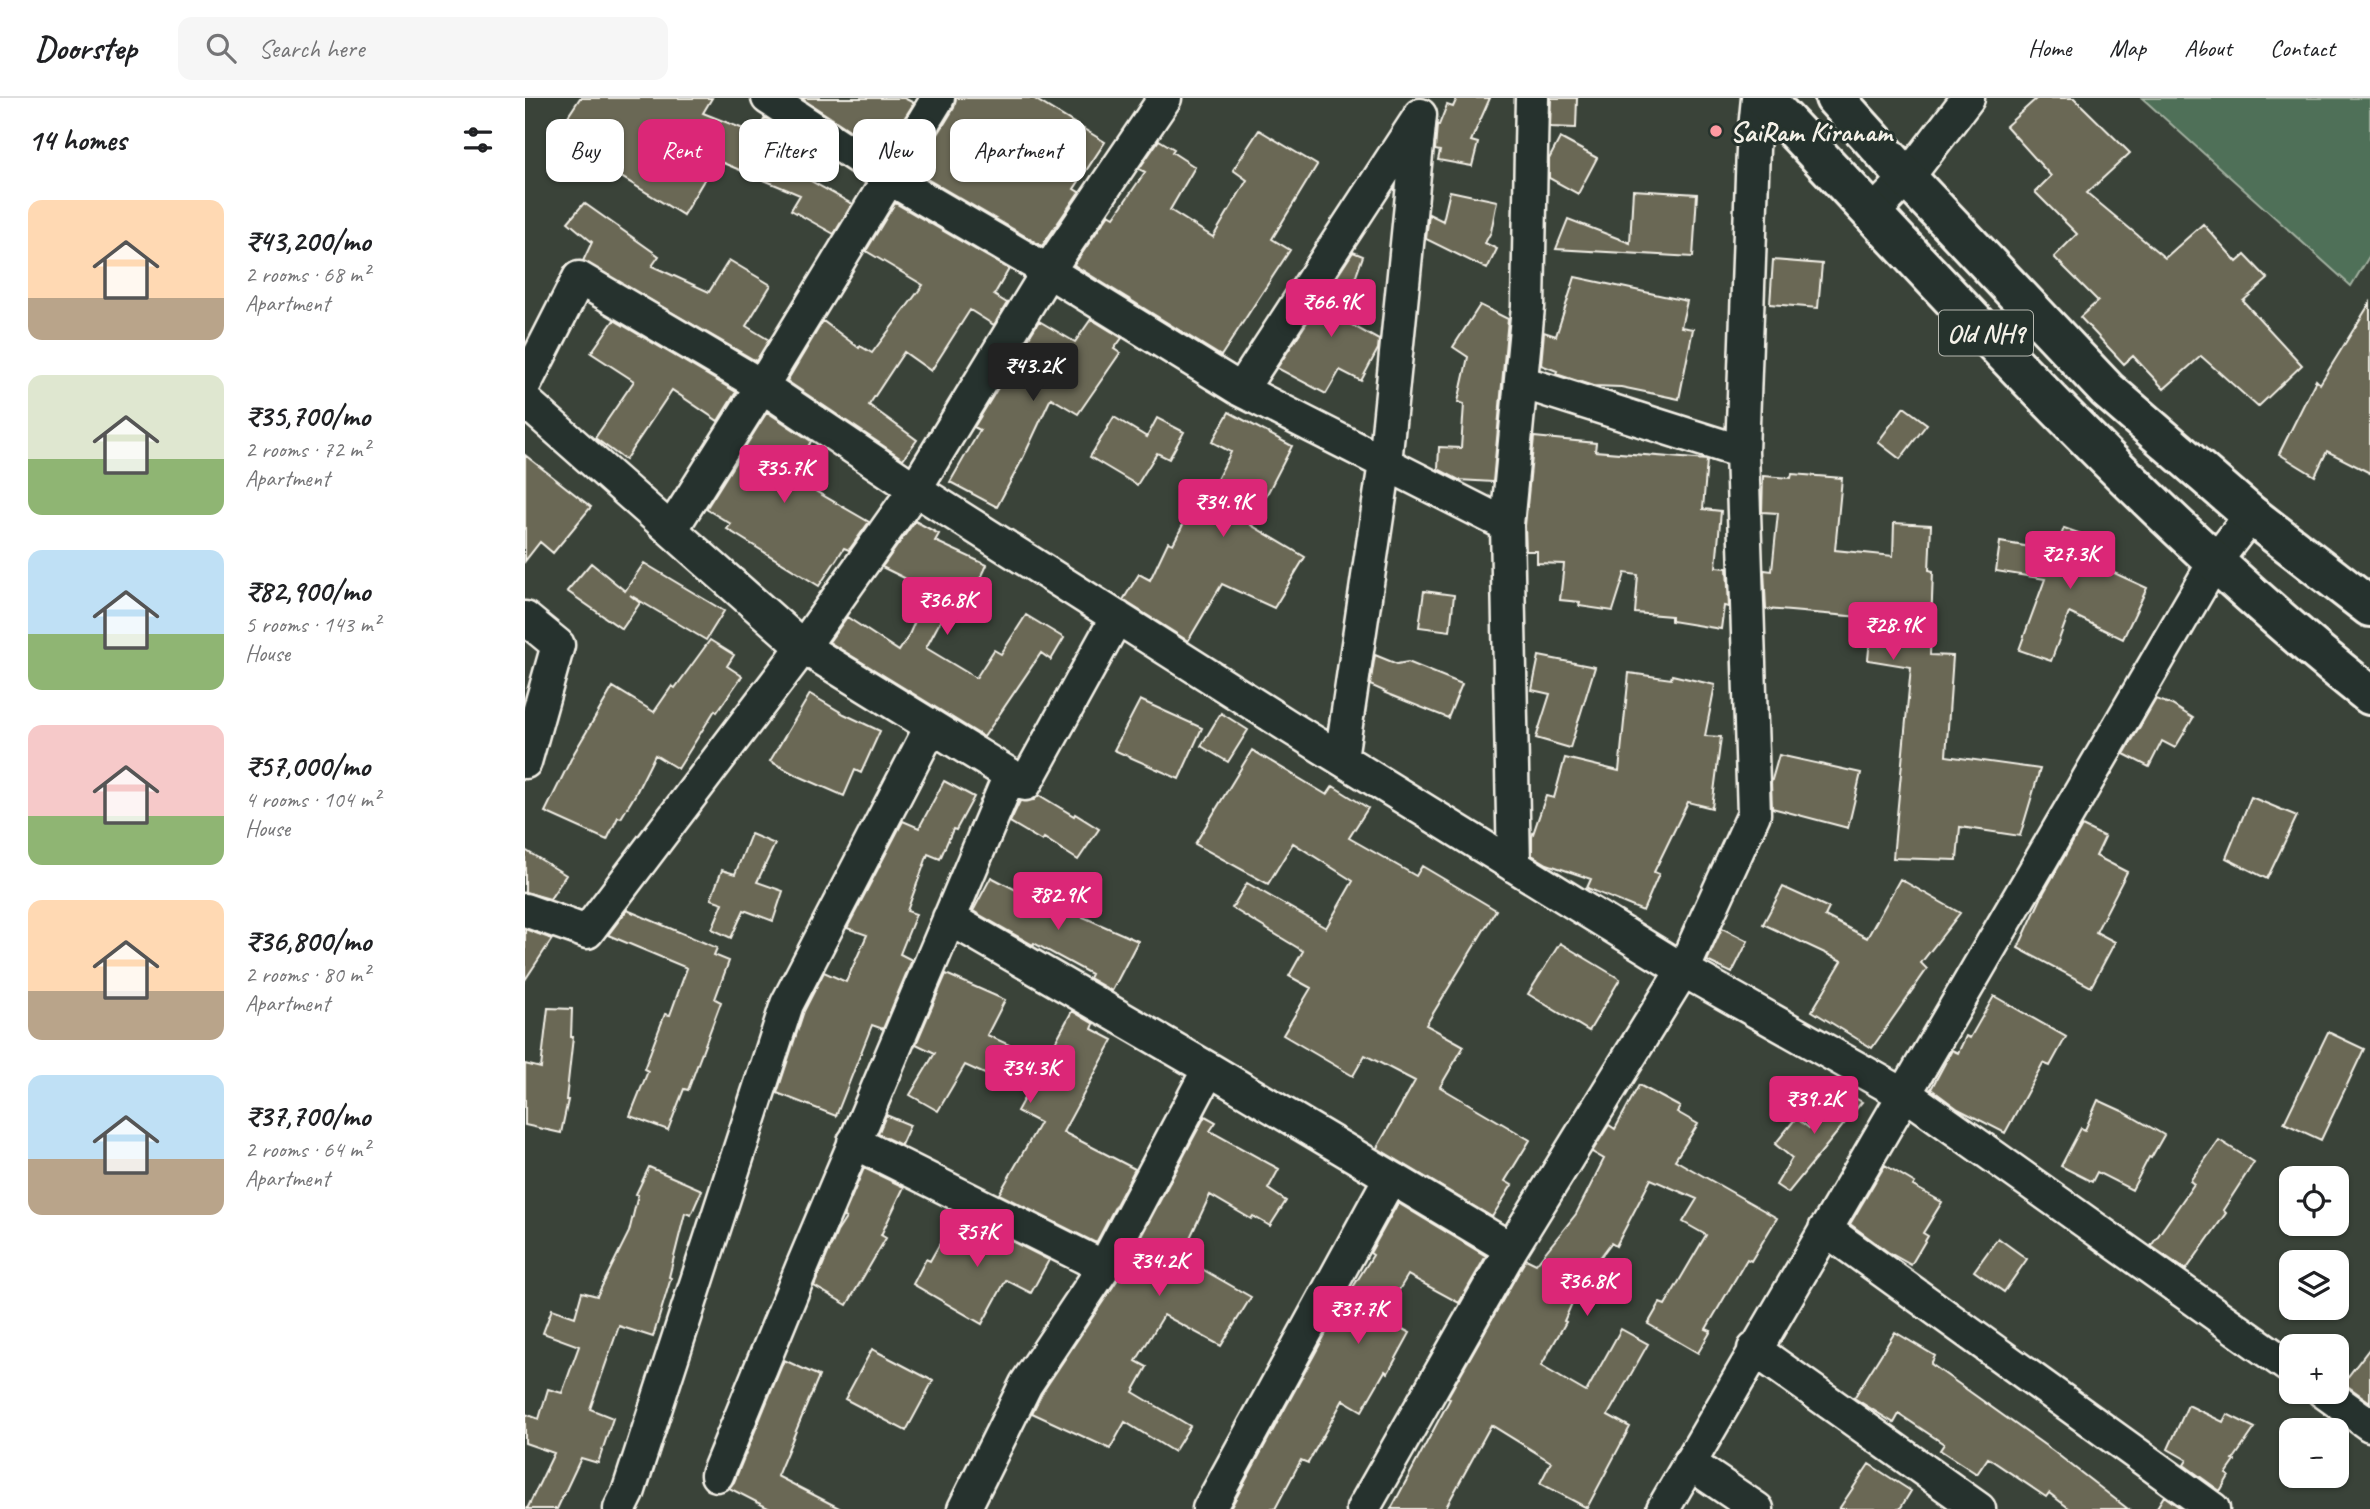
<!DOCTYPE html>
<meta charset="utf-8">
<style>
:root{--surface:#fff;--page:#f6f6f6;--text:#202124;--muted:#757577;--line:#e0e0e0;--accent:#db2777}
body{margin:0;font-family:Caveat,sans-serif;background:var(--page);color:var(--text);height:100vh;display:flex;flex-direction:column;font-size:26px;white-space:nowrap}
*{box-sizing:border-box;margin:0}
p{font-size:23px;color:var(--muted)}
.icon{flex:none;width:38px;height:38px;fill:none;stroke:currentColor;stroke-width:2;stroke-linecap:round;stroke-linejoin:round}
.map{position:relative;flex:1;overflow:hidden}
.drawer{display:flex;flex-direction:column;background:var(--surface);width:525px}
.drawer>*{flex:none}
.hud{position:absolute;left:21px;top:21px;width:665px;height:63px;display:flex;gap:14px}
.fabs{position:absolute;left:1754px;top:1068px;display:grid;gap:14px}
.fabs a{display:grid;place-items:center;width:70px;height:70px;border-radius:14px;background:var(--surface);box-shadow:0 2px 5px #0004;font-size:35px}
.price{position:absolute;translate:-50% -60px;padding:0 16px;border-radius:7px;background:var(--accent);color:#fff;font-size:23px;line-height:46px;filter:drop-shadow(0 2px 4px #0008)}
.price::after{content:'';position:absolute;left:50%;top:42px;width:21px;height:16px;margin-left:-10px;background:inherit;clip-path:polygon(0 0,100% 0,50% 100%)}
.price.selected{background:#222;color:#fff}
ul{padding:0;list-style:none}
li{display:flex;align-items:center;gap:21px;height:175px;padding:0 28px}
li span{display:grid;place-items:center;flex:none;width:196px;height:140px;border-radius:14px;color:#555}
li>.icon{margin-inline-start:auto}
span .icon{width:84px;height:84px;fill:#fffc;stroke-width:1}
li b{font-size:30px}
h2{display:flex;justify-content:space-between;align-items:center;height:84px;padding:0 28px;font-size:30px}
.tag{padding:0 24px;border-radius:14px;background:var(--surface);box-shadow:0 2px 5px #0004;font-size:24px;line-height:63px}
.tag.selected{background:var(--accent);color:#fff}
header{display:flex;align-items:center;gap:42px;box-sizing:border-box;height:98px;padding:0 35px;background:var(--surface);border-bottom:2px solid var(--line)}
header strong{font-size:33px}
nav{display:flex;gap:38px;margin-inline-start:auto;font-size:24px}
.search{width:490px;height:63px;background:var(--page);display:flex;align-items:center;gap:18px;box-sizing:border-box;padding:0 24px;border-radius:14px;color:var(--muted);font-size:26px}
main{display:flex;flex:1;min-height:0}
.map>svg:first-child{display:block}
.green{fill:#507059;stroke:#a2b0a0;stroke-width:2}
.building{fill:#6a6854;stroke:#f4f1e8;stroke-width:2}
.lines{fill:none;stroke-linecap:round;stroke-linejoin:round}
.minor-casing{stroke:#f4f1e8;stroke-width:37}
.primary-casing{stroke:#f4f1e8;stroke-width:44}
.minor{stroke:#26332d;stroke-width:32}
.primary{stroke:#26332d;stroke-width:38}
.poi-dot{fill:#ff9aa2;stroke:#26332d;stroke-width:2.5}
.labels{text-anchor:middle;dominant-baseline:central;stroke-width:6;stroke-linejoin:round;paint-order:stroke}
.shield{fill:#26332d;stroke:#b6b8b0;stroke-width:2}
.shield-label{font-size:26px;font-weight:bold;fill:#f4f1e8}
.poi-label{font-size:28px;font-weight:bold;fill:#f4f1e8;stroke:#26332d;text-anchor:start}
</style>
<header>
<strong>Doorstep</strong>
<div class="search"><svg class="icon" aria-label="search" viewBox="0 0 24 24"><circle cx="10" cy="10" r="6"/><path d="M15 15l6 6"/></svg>Search here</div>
<nav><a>Home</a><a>Map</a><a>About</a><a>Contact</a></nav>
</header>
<main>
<section class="drawer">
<h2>14 homes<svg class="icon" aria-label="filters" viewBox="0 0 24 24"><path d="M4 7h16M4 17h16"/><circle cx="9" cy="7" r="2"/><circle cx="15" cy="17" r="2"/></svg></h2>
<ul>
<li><span style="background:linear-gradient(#ffd9b3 70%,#b9a48a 0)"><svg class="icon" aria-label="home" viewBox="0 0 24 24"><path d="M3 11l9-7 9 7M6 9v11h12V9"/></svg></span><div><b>₹43,200/mo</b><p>2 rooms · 68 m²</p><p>Apartment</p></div></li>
<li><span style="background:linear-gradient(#dfe7d0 60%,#8fb573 0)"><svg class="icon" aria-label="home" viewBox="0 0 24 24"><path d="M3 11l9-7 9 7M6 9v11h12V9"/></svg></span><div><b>₹35,700/mo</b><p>2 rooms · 72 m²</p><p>Apartment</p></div></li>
<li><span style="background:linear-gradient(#bfe0f5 60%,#8fb573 0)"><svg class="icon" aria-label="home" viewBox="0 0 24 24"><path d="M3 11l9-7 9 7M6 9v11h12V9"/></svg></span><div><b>₹82,900/mo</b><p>5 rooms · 143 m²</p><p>House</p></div></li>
<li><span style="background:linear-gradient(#f6c9c9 65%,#8fb573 0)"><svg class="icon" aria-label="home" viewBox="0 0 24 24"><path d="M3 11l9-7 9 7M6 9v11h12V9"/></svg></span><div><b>₹57,000/mo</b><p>4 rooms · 104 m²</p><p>House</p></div></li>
<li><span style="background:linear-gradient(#ffd9b3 65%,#b9a48a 0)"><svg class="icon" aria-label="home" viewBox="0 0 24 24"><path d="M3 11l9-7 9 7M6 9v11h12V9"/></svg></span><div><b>₹36,800/mo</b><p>2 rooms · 80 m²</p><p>Apartment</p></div></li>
<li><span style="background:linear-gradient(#bfe0f5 60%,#b9a48a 0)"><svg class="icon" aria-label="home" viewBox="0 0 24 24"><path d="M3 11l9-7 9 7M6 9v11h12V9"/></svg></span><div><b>₹37,700/mo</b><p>2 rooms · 64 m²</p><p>Apartment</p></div></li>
</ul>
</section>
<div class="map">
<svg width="1845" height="1411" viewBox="0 0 1845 1411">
<rect width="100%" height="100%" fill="#3a4339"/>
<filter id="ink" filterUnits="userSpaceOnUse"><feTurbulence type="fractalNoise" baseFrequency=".0143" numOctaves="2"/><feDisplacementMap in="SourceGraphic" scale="14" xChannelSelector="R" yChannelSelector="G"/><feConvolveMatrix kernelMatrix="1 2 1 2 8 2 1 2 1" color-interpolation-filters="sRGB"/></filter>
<g filter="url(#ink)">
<path class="green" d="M1617,0H1845V157L1826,188Z"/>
<path class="building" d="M55,0H187L178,15L231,36L240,20L257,31L245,60L327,106L309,136L266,112L275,97L191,62L158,117L30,38Z
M276,0H379L389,5L358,54Z
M431,0H508L580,44L549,91L554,94L517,148L390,74L429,10Z
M932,0H965L946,43L953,45L947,68L913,62L915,53L910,52L912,27H914L922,7L928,9Z
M1026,0H1052L1051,30L1025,29Z
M1512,0H1549L1605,55L1562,95L1640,160L1678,126L1712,164L1720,157L1743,181L1718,203L1777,267L1733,309L1676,258L1639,291L1608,258L1599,266L1555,219L1573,203L1529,159L1552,136L1510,94L1526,78L1481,28Z
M734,32L792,67L747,141L765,152L696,258L549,167L584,116L589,119L620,74L614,71L634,42L649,51L647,54L670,69L645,112L688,139L722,82L708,72Z
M1035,40L1072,60L1053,96L1024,80V61Z
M1108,92L1172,96L1168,159L1031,151L1043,121L1105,145Z
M925,93L972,103L966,134L960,145L972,151L962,171L901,141L904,116L918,123Z
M59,105L134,158L127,168L184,194L204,162L246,187L221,228L244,242L231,263L58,163L67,144L43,124Z
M370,105L484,171L469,197L482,205L469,227L445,212L406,273L379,254L344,307L392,342L378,361L262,283L298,223L334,250L335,248L347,255L398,187L341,153Z
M828,154L838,158L816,221L854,242L853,251L836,283L815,272L801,296L752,270Z
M1248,162L1297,166L1293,210L1245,206Z
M1050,179L1162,203L1156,229L1168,231L1154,301L1096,289L1068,288L1031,276L1032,273L1016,267L1019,234L1031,238Z
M1845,205V375L1802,353L1790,378L1754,356L1791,282L1795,286Z
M955,207L983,221L968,384L934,382L913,371L914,349L936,350L939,306L933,304L943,259L928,249Z
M566,221L597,240L589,251L595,255L553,316L526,300L498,360L472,409L425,384L455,332L449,329L514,223L550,244Z
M89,222L211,294L193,323L147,292L100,362L70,340L109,283L66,255Z
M1379,309L1402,326L1375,361L1353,344Z
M242,314L286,343L268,380L344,424L324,452L319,450L294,488L202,431L206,426L181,411Z
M704,314L767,348L726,427L780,459L749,510L697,486L663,543L598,502L614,476L625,482L643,444L648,446L675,394L683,399L706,354L687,344Z
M589,319L622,339L632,320L659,334L644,361L632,355L612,387L565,359Z
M1009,339L1071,345L1070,353L1182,362L1178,411L1196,413L1191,469L1202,470L1204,509L1199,508L1196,531L1146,523V518L1110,515L1113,477L1100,475L1088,513L1054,508L1055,504L1035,502L1039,466L1012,465V453H1001L1000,428Z
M0,357L66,409L28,455L15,444L0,463Z
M1267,376L1317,380L1310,452L1368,458L1369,425L1406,427L1404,472L1408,473L1405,557L1428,558L1421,658L1515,671L1495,738L1435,729L1432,762L1368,760L1386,569L1343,562L1347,520L1241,511L1239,472L1247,473L1253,415L1237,414L1238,378L1266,380Z
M390,423L414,436L410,443L462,467L439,517L423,509L401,550L451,580L469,552L476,556L501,517L539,540L526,562L516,555L459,639L304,544L322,519L374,553L383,539L404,492L357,469Z
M1539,430L1571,441L1563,463L1622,490L1598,541L1544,515L1526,563L1494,552L1520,481L1471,473L1475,444L1530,453Z
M66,465L100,493L119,465L199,513L181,542L105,497L115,505L97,531L42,493Z
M899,493L929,497L925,533L894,529Z
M185,542L209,557L202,568L217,578L192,614L190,612L153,671L130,657L110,697L96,720L93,719L82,742L20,714L49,655L88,589L129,614L147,588L150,590Z
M850,557L872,566L883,564L937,586L923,620L860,595L861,594L845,587Z
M1014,558L1070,569L1045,650L1011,640L1025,596L1007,592Z
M1104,575L1146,581L1147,577L1190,587L1180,638L1196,639L1187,710L1163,704L1129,774L1134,776L1118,813L1062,790L1066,781L1022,766L1007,757V739L1021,698L1029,700L1040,660L1094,673Z
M285,596L319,616L355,633L336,675L330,672L319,698L269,676L245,663Z
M1631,601L1647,607L1668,620L1650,650L1637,643L1624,669L1599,656Z
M615,602L677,630L654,681L589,652Z
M696,615L723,632L703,664L676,648Z
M727,652L802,697L808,688L843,710L824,740L891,778L897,768L971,812L901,927L939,948L915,989L1005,1042L980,1083L987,1087L967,1119L852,1050L890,983L840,957L828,978L758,937L786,890L764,878L778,853L707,810L722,785L801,830L828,783L768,745L743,786L670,746Z
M1254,657L1336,675L1323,730L1247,710L1246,685Z
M419,683L449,699L431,732L428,731L415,761L403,756L382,813L391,816L375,856L387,862L358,931L347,927L311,1018L252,995L279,913L299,874L321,884L342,837L322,830L378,723L394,730Z
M514,697L549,718L550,716L574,731L553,762L519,740L517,743L485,724L495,703L509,702Z
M1726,699L1772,718L1742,781L1701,760Z
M1557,728L1580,739L1571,758L1602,774L1571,834L1590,844L1566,889L1493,850L1519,794Z
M226,736L250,746L232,784L258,793L248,823L219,812L206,840L187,831L198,805L186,801L197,772L210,776Z
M0,752L41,777L25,801L0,794Z
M466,779L522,808L524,804L613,843L587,893L564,880L566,876L509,845L508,847L448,813Z
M1375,781L1435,815L1396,865L1402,871L1347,950L1287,913L1317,863L1238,826L1258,789L1304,810L1300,818L1342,840Z
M102,812L192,850L189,857L204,863L190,901L196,904L163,992L159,991L143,1032L105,1018L123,973L119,971L140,916L145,917L162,870L83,837Z
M1197,830L1223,843L1207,875L1182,863Z
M0,831L27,841L0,882Z
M1035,845L1095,881L1064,933L1003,896Z
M421,876L480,902L462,937L520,963L547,913L569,926L567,931L588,942L538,1034L610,1071L571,1145L474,1096L515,1025L492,1013L502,995L440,967L413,1013L385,997L410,955L391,946Z
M1469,898L1541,939L1525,968L1518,965L1480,1035L1433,1011L1406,991L1427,952L1433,955L1441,938L1445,940Z
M23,910L47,911L46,939H48L41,1002H43L36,1035L0,1027V966L16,970Z
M1803,934L1839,951L1796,1042L1759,1025Z
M1114,987L1155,1009L1152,1014L1173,1026L1150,1062L1252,1120L1226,1163L1222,1161L1181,1231L1186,1233L1173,1255L1123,1226L1135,1205L1140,1207L1181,1137L1158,1124L1172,1101L1126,1081L1091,1148L1086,1145L1056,1185L1039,1223L1041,1224L1016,1268L1061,1294L1096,1231L1123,1246L1083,1317L1105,1329L1062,1410L1015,1385L1026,1364L966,1327L920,1411H866L925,1301L922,1300L1001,1161L1011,1166L1051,1116L1079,1061L1067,1054L1084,1027L1090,1031Z
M1309,988L1337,1004L1263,1095L1251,1087L1267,1060L1250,1046L1271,1020L1284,1030Z
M1573,1002L1597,1013L1639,1037L1626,1060L1624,1059L1607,1092L1572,1074L1567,1084L1536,1068L1556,1030L1560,1032Z
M361,1017L385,1027L376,1047L353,1036Z
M680,1018L691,1024L685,1033L754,1071L743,1091L761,1103L745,1128L728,1118L726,1121L685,1097L656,1159L726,1199L696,1248L639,1217L611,1263L622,1269L608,1294L665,1328L649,1354L600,1324L585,1351L507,1315L517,1295L595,1178Z
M1694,1042L1729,1064L1698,1112L1701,1115L1661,1172L1626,1148L1669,1086L1665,1083Z
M1360,1067L1390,1085L1388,1088L1417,1104L1398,1135L1403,1138L1386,1167L1363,1154L1325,1126Z
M124,1069L177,1092L166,1117L160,1115L144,1179L146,1180L128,1239L94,1228L65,1311L88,1320L73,1365L56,1360L32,1411H2L29,1355L0,1345V1316L14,1321L23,1291L37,1295L54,1248L18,1235L27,1211L50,1219L57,1194L72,1198L104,1134L113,1097L111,1096Z
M339,1070L379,1089L356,1137L361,1140L322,1207L289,1188L312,1134L321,1120L318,1119Z
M873,1105L961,1158L934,1205L883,1177L857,1220L885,1235L863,1275L860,1273L837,1313L818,1302L783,1365L776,1362L750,1411H705L812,1215L848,1157L845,1155Z
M430,1119L453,1133L456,1128L524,1162L506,1195L481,1182L457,1226L388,1186L401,1161L405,1163Z
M1473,1140L1502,1161L1479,1194L1449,1173Z
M1370,1234L1410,1258L1406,1266L1528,1353L1603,1411H1545L1524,1395L1521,1399L1463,1360L1452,1376L1415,1352L1419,1346L1374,1316L1369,1325L1329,1300Z
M1845,1250V1304L1818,1285Z
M347,1251L408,1283L381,1333L320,1301Z
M259,1262L294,1278L252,1378L316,1411H245L204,1390L209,1384Z
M1663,1307L1698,1324L1702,1316L1730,1330L1708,1362L1710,1363L1701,1376L1704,1378L1695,1393L1659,1367L1662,1362L1643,1351Z
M1344,1366L1386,1393L1375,1411H1314Z
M1639,1398L1657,1411H1631Z"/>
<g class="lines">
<g class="minor-casing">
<path id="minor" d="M243,0L364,80L523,173L390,391L763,628L1158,872L1392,1004L1766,1270
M640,0L523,173L716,292L982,427L1003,209L1007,0
M1348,115L1382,80L1443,0
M996,284L1217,354L1228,51L1233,0
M0,286L54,180L237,288L390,391L278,549L500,686L592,519
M716,292L893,21
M0,303L146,432
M982,427L989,768
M0,520L33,547L0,664
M816,660L860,365L895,17
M0,812L62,834L278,549L146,432L237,288L413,0
M424,820L684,971L579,1169
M684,971L986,1151L1158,872L1229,716L1217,354
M329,1044L579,1169L501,1286L439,1411
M1300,1131L1688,1411
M1229,1251L1454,1411
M1798,1293L1845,1327
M1164,1365L1232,1411
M192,1377L278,1167L485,677
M95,1411L103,1395L262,906L406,629
M684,1411L865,1080
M838,1411L986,1151
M1138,1411L1689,465L1726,417"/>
</g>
<g class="primary-casing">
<path id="primary" d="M1239,0C1434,206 1622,420 1845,597
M1310,0L1382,80L1582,292L1726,417L1845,509"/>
</g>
<use href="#minor" class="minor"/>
<use href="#primary" class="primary"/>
</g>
</g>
<circle class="poi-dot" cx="1191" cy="33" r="7"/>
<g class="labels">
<rect class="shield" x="1414" y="212.5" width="94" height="45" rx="5"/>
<g class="shield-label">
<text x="1461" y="235">Old NH9</text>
</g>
<g class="poi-label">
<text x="1205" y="33">SaiRam Kiranam</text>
</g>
</g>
</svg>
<div class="fabs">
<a><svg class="icon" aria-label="locate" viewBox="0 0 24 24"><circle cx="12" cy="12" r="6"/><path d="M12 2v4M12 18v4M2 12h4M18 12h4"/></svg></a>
<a><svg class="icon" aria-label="layers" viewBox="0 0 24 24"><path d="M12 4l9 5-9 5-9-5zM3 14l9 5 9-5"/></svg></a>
<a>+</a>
<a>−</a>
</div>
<b class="price" style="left:806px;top:241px">₹66.9K</b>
<b class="price selected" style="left:508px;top:305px">₹43.2K</b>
<b class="price" style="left:259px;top:407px">₹35.7K</b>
<b class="price" style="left:698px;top:441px">₹34.9K</b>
<b class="price" style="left:1545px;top:493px">₹27.3K</b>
<b class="price" style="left:422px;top:539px">₹36.8K</b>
<b class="price" style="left:1368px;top:564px">₹28.9K</b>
<b class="price" style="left:533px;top:834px">₹82.9K</b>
<b class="price" style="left:505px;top:1007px">₹34.3K</b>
<b class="price" style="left:1289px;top:1038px">₹39.2K</b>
<b class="price" style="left:452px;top:1171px">₹57K</b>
<b class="price" style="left:634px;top:1200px">₹34.2K</b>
<b class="price" style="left:1062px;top:1220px">₹36.8K</b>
<b class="price" style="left:833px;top:1248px">₹37.7K</b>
<div class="hud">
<a class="tag">Buy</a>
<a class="tag selected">Rent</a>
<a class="tag">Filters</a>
<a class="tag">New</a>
<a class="tag">Apartment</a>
</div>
</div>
</main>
